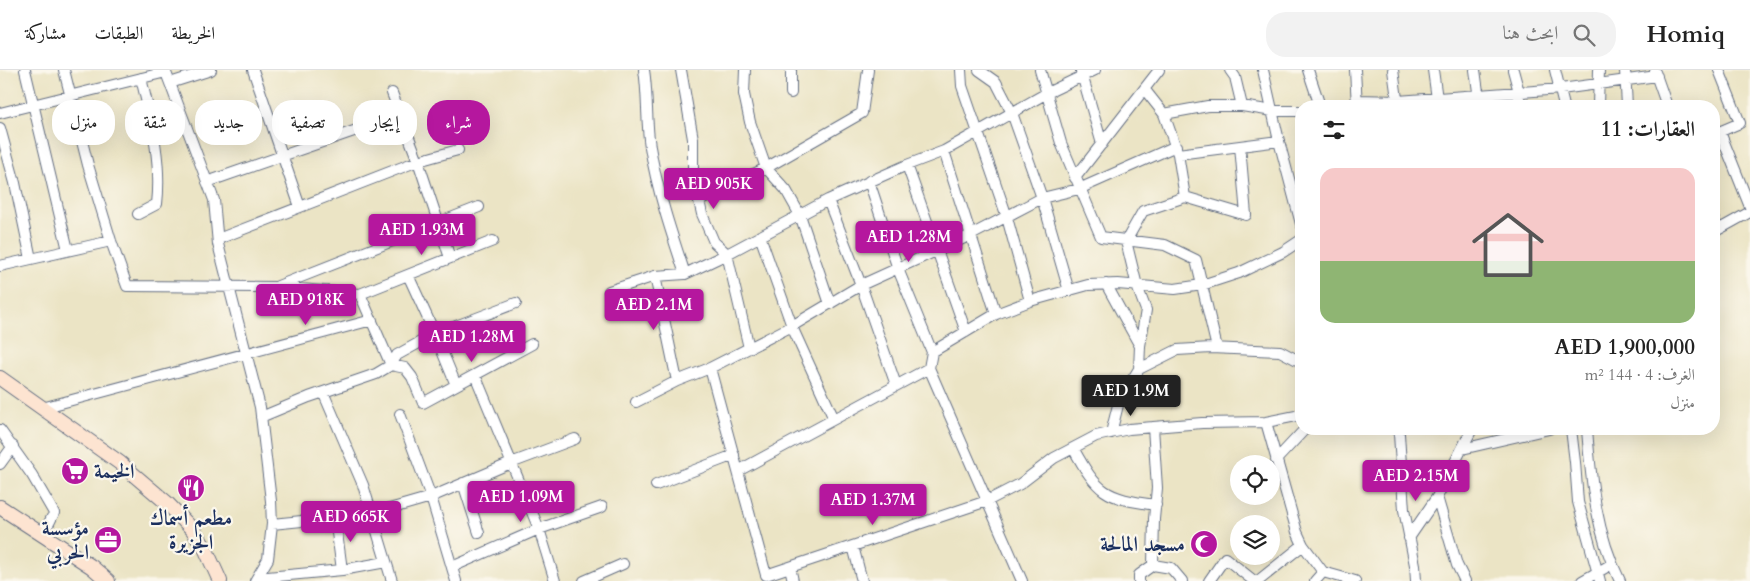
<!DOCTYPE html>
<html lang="ar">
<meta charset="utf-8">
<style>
:root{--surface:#fff;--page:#f2f2f2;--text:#222;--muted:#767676;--line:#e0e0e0;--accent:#b5179e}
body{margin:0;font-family:Cardo,Amiri,serif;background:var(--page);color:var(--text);direction:rtl;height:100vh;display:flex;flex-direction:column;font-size:19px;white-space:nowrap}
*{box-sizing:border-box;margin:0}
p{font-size:16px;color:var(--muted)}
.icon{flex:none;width:28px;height:28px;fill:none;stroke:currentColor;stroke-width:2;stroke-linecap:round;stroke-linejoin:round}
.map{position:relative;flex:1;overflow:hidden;direction:ltr}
.drawer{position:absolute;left:1295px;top:30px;width:425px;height:335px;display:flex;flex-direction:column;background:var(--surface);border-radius:20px;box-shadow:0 5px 20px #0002;direction:rtl}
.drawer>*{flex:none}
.banner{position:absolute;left:15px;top:30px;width:475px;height:45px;direction:rtl;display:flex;gap:10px}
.controls{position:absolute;left:1230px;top:385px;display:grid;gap:10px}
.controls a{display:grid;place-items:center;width:50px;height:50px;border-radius:50%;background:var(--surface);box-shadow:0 5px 20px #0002;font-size:25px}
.price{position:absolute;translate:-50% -42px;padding:0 11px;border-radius:5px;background:var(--accent);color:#fff;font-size:16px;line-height:32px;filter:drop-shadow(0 1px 2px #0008)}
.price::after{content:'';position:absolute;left:50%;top:30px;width:15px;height:11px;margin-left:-8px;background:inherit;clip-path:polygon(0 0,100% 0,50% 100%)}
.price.current{background:#222;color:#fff}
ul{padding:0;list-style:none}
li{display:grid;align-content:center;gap:10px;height:265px;padding:0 25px}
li+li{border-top:1px solid var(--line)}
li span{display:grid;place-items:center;height:155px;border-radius:15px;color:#555}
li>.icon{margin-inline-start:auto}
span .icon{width:90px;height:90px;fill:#fffc;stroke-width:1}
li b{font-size:21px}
h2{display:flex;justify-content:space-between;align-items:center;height:60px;padding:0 25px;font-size:21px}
.pill{padding:0 18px;border-radius:20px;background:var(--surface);box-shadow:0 5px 20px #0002;font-size:18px;line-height:45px}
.pill.current{background:var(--accent);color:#fff}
header{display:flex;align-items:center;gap:30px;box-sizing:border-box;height:70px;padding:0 25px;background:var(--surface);border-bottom:1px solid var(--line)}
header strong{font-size:24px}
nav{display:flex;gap:28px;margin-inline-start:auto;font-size:18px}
.search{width:350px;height:45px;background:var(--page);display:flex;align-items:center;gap:12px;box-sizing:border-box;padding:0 18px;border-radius:20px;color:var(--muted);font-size:19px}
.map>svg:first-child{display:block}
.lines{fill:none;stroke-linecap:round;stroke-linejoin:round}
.minor-casing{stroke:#646e82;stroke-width:12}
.secondary-casing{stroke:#646e82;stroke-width:16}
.minor{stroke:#fff;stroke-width:10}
.secondary{stroke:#fde4d1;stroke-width:14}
.labels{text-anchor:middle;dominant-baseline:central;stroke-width:4.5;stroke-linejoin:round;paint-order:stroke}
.poi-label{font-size:21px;font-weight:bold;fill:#1b2f5e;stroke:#fbf7ec;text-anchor:end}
</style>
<header>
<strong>Homiq</strong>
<div class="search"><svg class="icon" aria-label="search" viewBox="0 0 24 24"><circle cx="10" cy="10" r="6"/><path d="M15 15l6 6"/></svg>ابحث هنا</div>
<nav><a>الخريطة</a><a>الطبقات</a><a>مشاركة</a></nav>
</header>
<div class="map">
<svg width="1750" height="511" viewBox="0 0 1750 511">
<rect width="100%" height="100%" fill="#fbf7ec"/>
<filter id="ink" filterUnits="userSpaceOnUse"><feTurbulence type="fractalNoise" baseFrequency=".02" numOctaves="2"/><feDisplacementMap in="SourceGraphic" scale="10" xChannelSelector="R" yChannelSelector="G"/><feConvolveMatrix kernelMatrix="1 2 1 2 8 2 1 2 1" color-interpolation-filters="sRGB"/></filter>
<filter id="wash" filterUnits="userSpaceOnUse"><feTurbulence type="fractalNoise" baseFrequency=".0096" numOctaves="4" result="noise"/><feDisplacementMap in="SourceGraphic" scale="20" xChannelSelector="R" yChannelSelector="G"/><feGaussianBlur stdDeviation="1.12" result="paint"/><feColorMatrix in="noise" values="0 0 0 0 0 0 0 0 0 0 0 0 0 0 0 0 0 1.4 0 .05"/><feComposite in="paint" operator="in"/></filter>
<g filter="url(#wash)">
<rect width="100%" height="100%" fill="#ebe4c5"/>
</g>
<g filter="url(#ink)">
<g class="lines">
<g class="minor-casing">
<path id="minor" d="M25,0L68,180
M64,0L88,95L111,171L127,216L276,217L360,224L391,295L405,298L412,307L423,333L532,274
M165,0L214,130L218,174L260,337L271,431L272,454L268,489L255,511
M253,0L300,137
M644,0C648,25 646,52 650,77C657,120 671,162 685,204
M681,0L693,69V107L699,131L702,144L714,172L727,184L749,278
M745,0L744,24L750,52L766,98L786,120L800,145L830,234
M791,0V23
M961,0L962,16L1006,144L1030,231
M979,0L996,12L1012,43L1042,128L1069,221
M1040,0L1061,73L1101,167L1165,175L1196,190L1217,278
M1230,0L1235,7L1242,36
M1263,0L1279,71L1301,154
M1308,0L1320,36
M1355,0L1357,36
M1393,0L1398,36
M1433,0L1438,36
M1475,0L1480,36
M1513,0L1519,22V36
M1555,0L1564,36
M1625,0L1627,36
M1081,1L1102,74
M1655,2L1667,36
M170,13L211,0
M1145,20L1164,44L1178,84L1185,127L1246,145L1240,76
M392,23L418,91L450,188
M1357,30L1398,31L1561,19L1657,6
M1598,36L1599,0
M0,43L166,2
M1164,44L1208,36H1242L1273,41H1301
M0,58L15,113L31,189
M1720,62L1750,137
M1714,64L1740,53L1719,0
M944,81L996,244
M1178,84L1279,71
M907,95L966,262
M1075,108L1159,0
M869,111L898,199L932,282
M207,112L400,45
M828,130L861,215L896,315
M699,131L766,98L862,43L868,0
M138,144L157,134C162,91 151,50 141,8
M1714,150L1718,159
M1714,162L1750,142
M760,166L793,259L834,349
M218,169L418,91L458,80
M0,196L111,171
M408,205L435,264L456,315
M655,206L677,311
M1106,214L1140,276L1139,299L1119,331L1111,363
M278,216L479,137
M609,221L655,206L685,204L727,184L828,130L907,95L944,81L1047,23L1095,0
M360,224L493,171
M1140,276L1146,240L1137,216L1126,171L1143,141L1185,127
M710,298L766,505L987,431L1020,414L1054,388L1096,366L1129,359L1202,353L1266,352L1301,345
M1139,299L1177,280L1211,278L1280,281L1301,292
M475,305L539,459L555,511
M323,322L363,415L392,511
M636,332L677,311L710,298L792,256L861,215L971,165L1042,128L1079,119L1176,76
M42,338L372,250
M400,344L431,427L456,511
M261,347L309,327L376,304L391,295L397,285L435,264L516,233
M1266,352L1297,462L1303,475
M1153,357L1157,418L1154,449L1153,495
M1397,359L1399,364L1404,440L1415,495L1416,511
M1571,359L1575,392L1578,432L1600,511
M1587,359C1591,412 1596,463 1620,511
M0,360L32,405L54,443L49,453L39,463
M1073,378C1098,423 1104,428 1156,435
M1462,379L1549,359
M1276,390L1305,359
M0,394L13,376
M738,401L929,298
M463,413L479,463
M656,415L734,385
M1437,427L1457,495L1465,511
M335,448L342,500
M272,454L372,444L431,427L511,393L575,369
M1409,468L1437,427L1472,359
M853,476L862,511
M452,497L539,459L602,437
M790,497L793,511
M257,508L342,500L386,492
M584,511L623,494
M1022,511L929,298L932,282L996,244L1030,231L1088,215L1118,214L1175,219L1202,215L1239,203L1283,182L1301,170
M1139,511V505L1153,495L1171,498L1182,511
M1209,511L1225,488L1254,511
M1258,511L1303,475L1323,502L1355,511
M1315,511L1323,502
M1582,511L1612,494"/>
</g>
<g class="secondary-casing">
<path id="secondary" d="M0,308L120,393L167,433L193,460L205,478L220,511
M0,437L92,497L108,511"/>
</g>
<use href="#minor" class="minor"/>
<use href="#secondary" class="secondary"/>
</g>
</g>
<defs>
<g id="supermarket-disc" transform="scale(1.4375)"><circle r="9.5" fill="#b5179e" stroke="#fbf7ec"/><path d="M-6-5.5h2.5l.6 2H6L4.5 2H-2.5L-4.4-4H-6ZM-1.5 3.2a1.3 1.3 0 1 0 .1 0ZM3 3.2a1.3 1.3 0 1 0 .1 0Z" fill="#fff"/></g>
<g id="restaurant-disc" transform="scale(1.4375)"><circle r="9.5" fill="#b5179e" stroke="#fbf7ec"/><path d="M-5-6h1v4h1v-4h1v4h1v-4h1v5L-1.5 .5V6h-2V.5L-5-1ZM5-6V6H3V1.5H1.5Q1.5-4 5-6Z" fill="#fff"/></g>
<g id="office-disc" transform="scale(1.4375)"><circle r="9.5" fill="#b5179e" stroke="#fbf7ec"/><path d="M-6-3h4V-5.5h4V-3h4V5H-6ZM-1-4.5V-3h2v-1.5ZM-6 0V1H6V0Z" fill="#fff"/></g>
<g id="mosque-disc" transform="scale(1.4375)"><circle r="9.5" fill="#b5179e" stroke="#fbf7ec"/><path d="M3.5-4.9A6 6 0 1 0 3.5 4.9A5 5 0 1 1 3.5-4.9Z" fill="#fff"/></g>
</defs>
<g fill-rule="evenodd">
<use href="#supermarket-disc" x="75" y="401"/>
<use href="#restaurant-disc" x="191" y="418"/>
<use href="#office-disc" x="108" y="470"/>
<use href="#mosque-disc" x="1204" y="474"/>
</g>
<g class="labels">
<g class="poi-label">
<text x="94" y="401" text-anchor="start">الخيمة</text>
<text x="191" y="448" text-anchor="middle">مطعم أسماك<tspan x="191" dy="24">الجزيرة</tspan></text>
<text x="89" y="458">مؤسسة<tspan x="89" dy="24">الحربي</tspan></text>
<text x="1185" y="474">مسجد المالحة</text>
</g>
</g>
</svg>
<div class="controls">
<a><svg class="icon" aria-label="locate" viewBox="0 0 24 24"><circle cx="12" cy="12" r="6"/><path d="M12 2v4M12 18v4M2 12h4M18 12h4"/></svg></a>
<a><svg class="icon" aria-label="layers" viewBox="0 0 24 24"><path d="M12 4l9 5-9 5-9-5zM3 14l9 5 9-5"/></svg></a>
</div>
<b class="price" style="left:714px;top:140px">AED 905K</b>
<b class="price" style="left:422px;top:186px">AED 1.93M</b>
<b class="price" style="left:909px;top:193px">AED 1.28M</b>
<b class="price" style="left:306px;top:256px">AED 918K</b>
<b class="price" style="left:654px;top:261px">AED 2.1M</b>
<b class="price" style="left:472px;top:293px">AED 1.28M</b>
<b class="price current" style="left:1131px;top:347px">AED 1.9M</b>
<b class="price" style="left:1416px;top:432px">AED 2.15M</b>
<b class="price" style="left:521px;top:453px">AED 1.09M</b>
<b class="price" style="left:873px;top:456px">AED 1.37M</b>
<b class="price" style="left:351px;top:473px">AED 665K</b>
<div class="banner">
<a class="pill current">شراء</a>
<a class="pill">إيجار</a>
<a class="pill">تصفية</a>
<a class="pill">جديد</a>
<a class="pill">شقة</a>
<a class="pill">منزل</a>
</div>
<section class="drawer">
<h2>العقارات: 11<svg class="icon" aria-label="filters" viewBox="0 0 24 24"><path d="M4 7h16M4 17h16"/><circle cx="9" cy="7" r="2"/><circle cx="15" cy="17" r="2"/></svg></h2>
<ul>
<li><span style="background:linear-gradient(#f6c9c9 60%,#8fb573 0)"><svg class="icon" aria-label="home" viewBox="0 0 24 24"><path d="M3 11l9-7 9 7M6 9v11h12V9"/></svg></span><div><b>AED 1,900,000</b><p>الغرف: 4 · 144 m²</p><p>منزل</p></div></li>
</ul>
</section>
</div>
